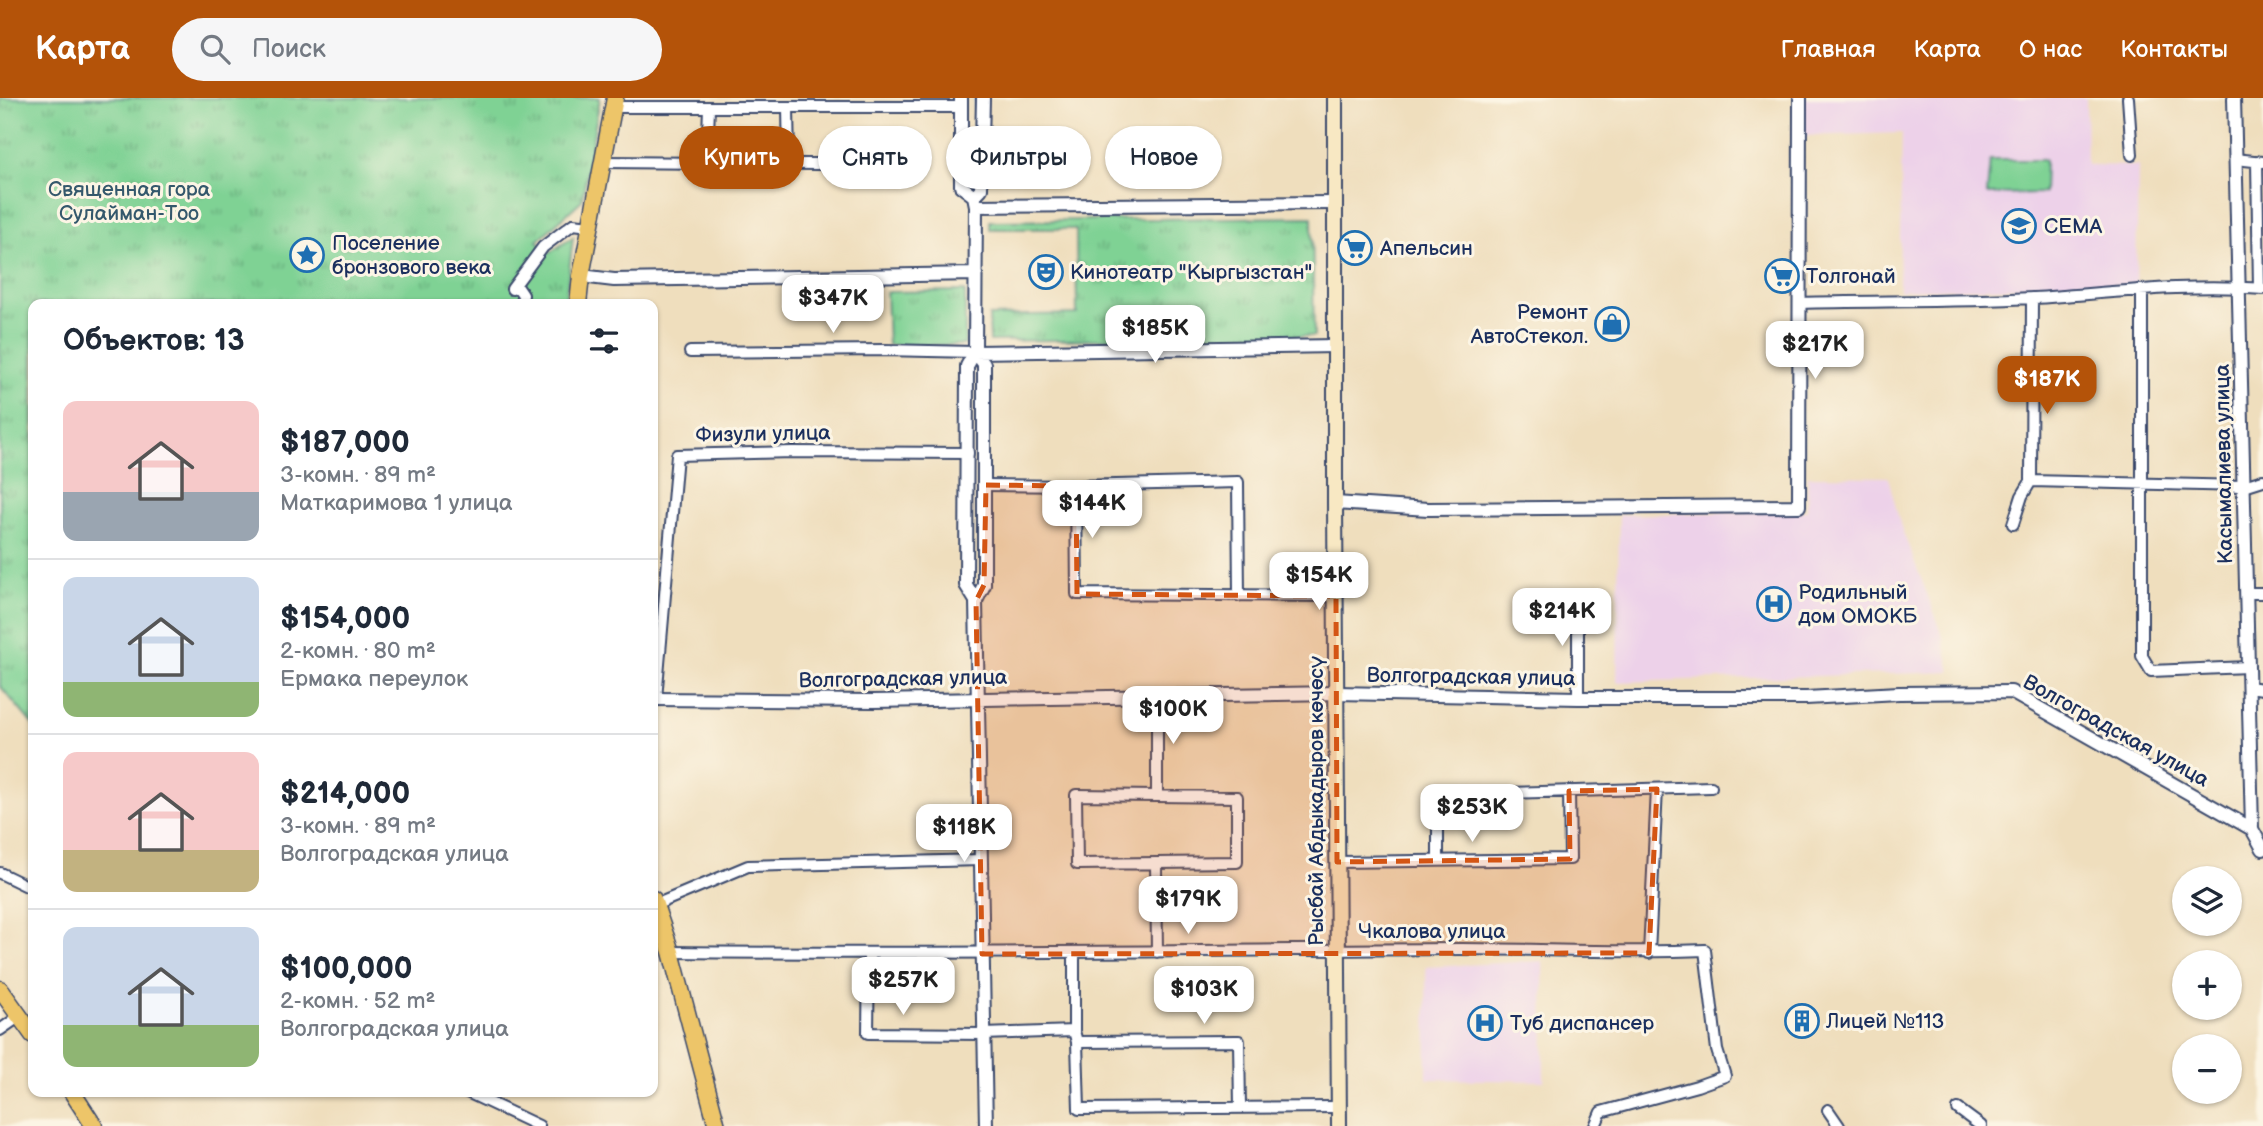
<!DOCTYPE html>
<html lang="ru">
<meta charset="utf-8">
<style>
:root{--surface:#fff;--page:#f6f6f7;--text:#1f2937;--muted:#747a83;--line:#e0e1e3;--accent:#b45309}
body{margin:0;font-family:"Balsamiq Sans",sans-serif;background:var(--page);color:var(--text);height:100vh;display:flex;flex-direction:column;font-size:26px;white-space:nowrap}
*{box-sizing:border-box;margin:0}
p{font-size:23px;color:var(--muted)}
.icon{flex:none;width:38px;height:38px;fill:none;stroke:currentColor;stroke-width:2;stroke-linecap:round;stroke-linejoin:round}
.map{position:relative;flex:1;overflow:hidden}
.side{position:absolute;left:28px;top:201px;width:630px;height:798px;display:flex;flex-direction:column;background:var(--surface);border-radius:14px;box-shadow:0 2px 5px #0004}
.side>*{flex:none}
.hud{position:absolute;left:679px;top:28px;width:665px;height:63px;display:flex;gap:14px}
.buttons{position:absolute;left:2172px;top:768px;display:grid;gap:14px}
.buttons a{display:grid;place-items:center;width:70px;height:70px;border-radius:50%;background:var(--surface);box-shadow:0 2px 5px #0004;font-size:35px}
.price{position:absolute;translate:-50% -60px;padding:0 16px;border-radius:14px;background:#fff;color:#222;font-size:23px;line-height:46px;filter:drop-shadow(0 2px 4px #0008)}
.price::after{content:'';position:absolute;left:50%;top:42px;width:21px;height:16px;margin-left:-10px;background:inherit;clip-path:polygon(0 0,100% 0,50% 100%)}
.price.active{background:var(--accent);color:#fff}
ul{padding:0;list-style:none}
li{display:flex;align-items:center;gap:21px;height:175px;padding:0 35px}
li+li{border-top:2px solid var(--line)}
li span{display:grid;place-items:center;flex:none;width:196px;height:140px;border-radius:14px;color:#555}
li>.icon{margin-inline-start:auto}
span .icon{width:84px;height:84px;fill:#fffc;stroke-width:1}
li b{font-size:30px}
h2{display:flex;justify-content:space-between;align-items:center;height:84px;padding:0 35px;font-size:30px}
.tag{padding:0 24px;border-radius:32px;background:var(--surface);box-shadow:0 2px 5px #0004;font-size:24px;line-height:63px}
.tag.active{background:var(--accent);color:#fff}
header{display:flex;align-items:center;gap:42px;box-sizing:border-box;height:98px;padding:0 35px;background:var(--accent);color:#fff}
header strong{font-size:33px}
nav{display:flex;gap:38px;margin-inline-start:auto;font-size:24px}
.search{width:490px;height:63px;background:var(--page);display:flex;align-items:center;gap:18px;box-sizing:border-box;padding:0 24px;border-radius:38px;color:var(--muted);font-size:26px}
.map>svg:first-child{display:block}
.built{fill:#edd1e9}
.green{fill:#7fd294;stroke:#4d8079;stroke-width:2}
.park{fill:url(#park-tufts);stroke:#4d8079;stroke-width:2}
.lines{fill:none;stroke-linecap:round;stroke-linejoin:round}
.stream{stroke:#62a2d5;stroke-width:2.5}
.minor-casing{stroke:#3b496c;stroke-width:14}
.tertiary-casing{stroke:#3b496c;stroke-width:16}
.secondary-casing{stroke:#3b496c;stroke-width:18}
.primary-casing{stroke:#3b496c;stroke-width:19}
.minor{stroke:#fff;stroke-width:10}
.tertiary{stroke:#fff;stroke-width:12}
.secondary{stroke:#f8e8c3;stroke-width:14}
.primary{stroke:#edc569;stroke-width:16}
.marked{fill:#d45514;fill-opacity:0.2;stroke:#d45514;stroke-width:5;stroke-dasharray:14 9;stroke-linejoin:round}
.labels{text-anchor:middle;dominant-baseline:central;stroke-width:6;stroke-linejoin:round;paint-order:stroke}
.park-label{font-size:21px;fill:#34586c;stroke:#fcf5e5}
.poi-label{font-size:21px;fill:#1b2f5e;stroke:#fcf5e5;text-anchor:start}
.street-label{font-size:21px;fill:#1b2f5e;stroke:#fcf5e5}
</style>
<header>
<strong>Карта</strong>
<div class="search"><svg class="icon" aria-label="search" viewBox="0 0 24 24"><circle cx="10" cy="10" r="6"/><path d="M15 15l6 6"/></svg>Поиск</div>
<nav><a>Главная</a><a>Карта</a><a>О нас</a><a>Контакты</a></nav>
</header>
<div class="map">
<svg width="2263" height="1028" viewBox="0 0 2263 1028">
<defs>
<pattern id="park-tufts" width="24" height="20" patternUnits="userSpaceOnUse" patternTransform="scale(1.75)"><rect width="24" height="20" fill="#7fd294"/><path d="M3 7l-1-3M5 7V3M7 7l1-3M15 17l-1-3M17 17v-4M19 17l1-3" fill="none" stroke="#67ab7c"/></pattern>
</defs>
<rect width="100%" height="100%" fill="#fcf5e5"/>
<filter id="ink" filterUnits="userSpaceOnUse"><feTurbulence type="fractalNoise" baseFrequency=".0143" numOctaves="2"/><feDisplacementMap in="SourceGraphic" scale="14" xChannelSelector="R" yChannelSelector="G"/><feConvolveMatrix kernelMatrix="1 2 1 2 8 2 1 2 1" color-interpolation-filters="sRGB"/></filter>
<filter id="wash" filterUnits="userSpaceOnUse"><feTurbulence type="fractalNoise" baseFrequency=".00686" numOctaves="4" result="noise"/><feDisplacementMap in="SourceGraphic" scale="28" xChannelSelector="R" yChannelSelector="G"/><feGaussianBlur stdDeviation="1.57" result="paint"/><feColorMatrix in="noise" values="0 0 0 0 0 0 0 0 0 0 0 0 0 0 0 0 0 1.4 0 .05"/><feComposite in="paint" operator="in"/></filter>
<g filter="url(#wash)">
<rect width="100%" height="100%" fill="#efdebd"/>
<path class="built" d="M1800,0H2086L2087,67L2138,68L2136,187L1899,192L1902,35L1800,38Z
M1808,378L1888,379L1901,429L1941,532L1951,574L1617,584L1619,417L1807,413Z
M1543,863L1544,983L1427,981L1426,869Z"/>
<path class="green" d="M1990,62H2045L2044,95L1987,96Z"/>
<path class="park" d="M0,0H600L582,102L537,143L549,155L573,139L565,206H33V627L0,588Z
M1312,119L1314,238L990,243L989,218L1077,216L1076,131H990V123Z
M965,193V247H888L886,194Z"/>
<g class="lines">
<path class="stream" d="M975,0V85"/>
</g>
</g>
<g filter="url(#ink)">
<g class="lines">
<g class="minor-casing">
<path id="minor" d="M2128,0L2132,57
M614,9H961
M788,9L789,64
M2235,61L2263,64
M2257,63L2259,190
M604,64L819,66
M707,64L709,9
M517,188L523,197L521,206
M512,191L543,149L573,126L590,128
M2142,192V558L2151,573L2248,569
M1799,205C1877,203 1956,204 2034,200C2110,195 2187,185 2263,191
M690,254L883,252L975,254
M2031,383L2244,388L2263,382
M986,387L1076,388L1238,384L1239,498
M1076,388L1077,496L1336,498
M2013,426L2022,398L2031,383L2032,200
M2246,495H2263
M2249,589L2263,591
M1157,598V698
M1578,600V500
M656,601L677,357L792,354L968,355
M1076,697L1237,699V764L1077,766Z
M1438,763V697L1711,689
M1337,764L1570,761L1569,693
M1156,765L1157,854
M0,775L33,791
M655,807L748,768L981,762
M671,854C935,857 1198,852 1461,851C1543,851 1624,856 1705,852L1717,952L1725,978L1697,988L1601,1014L1595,1028
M1074,855V933L1077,944L1079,1011L1339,1009
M1649,855L1657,691
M869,856L868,935L984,936L1074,933
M0,932L20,918
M1077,944L1239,943L1240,1010
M467,994L539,1028
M1958,1011L1981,1028
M1828,1012L1839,1028"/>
</g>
<g class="tertiary-casing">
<path id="tertiary" d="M961,0V88L974,98L976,108L975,254L967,268L966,487L976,503
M2234,0L2252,731L2263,751
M974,98L981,91L983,0
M976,108L1335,105
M581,178L614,182L976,176
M975,254L984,266V487L976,503L986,1028
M975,254L1335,248
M1335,405L1428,411L1799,408L1800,0
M653,601L874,603L1337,595L1578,600H1806L1899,595L2011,594L2252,731"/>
</g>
<g class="secondary-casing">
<path id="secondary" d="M1335,0V405L1339,1028"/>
</g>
<g class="primary-casing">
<path id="primary" d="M578,206L581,178L615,0
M653,801L671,854L717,1028
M0,891L33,937
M72,994L94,1028"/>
</g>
<use href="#minor" class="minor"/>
<use href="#tertiary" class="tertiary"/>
<use href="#secondary" class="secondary"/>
<use href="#primary" class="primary"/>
</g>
</g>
<path class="marked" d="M986,387L1076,388L1077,496L1336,498L1337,764L1570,761L1569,693L1657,691L1649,855L982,856L976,503L984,487Z"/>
<defs>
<g id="school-ring" transform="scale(1.75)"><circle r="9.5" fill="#fcf5e5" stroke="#1f6fb2" stroke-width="1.5"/><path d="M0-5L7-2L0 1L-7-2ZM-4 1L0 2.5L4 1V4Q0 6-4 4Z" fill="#1f6fb2"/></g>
<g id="supermarket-ring" transform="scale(1.75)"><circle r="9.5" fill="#fcf5e5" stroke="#1f6fb2" stroke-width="1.5"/><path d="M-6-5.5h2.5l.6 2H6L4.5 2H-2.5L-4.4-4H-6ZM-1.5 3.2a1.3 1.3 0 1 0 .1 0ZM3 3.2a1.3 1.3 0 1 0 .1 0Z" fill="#1f6fb2"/></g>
<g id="sight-ring" transform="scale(1.75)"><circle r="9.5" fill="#fcf5e5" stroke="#1f6fb2" stroke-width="1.5"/><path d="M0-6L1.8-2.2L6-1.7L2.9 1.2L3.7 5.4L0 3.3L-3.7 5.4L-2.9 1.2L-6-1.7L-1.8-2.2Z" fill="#1f6fb2"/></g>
<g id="theatre-ring" transform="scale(1.75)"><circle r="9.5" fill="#fcf5e5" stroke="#1f6fb2" stroke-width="1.5"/><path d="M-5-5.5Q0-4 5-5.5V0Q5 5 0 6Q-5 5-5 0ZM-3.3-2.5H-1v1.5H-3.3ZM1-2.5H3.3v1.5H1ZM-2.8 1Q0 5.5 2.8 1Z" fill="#1f6fb2"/></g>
<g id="shop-ring" transform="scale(1.75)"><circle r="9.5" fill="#fcf5e5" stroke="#1f6fb2" stroke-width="1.5"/><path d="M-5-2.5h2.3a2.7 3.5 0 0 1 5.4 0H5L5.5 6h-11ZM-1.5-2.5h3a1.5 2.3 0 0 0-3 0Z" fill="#1f6fb2"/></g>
<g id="hospital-ring" transform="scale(1.75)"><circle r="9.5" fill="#fcf5e5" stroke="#1f6fb2" stroke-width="1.5"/><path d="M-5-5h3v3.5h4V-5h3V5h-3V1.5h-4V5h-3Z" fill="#1f6fb2"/></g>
<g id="building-ring" transform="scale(1.75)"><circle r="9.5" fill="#fcf5e5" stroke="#1f6fb2" stroke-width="1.5"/><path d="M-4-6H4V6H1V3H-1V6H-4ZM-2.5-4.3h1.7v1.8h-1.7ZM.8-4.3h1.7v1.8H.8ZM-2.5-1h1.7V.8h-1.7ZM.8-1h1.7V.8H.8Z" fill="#1f6fb2"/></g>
</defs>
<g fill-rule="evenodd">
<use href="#school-ring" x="2019" y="128"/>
<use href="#supermarket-ring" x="1355" y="150"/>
<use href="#sight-ring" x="307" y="157"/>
<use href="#theatre-ring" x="1046" y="174"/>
<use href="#supermarket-ring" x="1782" y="178"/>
<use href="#shop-ring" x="1612" y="226"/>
<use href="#hospital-ring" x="1774" y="506"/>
<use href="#building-ring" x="1802" y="923"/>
<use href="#hospital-ring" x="1485" y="925"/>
</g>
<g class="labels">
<g class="park-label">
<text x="129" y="91">Священная гора<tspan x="129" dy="24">Сулайман-Тоо</tspan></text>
</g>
<g class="poi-label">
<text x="2044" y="128">СЕМА</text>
<text x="332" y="145">Поселение<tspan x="332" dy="24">бронзового века</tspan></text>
<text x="1380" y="150">Апельсин</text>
<text x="1070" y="174">Кинотеатр "Кыргызстан"</text>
<text x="1806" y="178">Толгонай</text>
<text x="1588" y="214" text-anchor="end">Ремонт<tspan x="1588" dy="24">АвтоСтекол.</tspan></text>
<text x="1798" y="494">Родильный<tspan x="1798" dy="24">дом ОМОКБ</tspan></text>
<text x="1826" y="923">Лицей №113</text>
<text x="1510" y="925">Туб диспансер</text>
</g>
<g class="street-label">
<text transform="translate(763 336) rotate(-1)">Физули улица</text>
<text transform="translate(2224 366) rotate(-91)">Касымалиева улица</text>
<text transform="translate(1471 579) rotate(1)">Волгоградская улица</text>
<text transform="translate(903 581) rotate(-1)">Волгоградская улица</text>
<text transform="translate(2116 633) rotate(29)">Волгоградская улица</text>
<text transform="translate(1316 703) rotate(-90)">Рысбай Абдыкадыров көчөсү</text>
<text x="1432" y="833">Чкалова улица</text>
</g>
</g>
</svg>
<div class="buttons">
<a><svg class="icon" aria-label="layers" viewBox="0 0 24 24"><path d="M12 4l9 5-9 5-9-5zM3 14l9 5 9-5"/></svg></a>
<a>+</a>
<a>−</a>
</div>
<b class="price" style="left:833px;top:237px">$347K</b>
<b class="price" style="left:1155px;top:267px">$185K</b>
<b class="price" style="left:1815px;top:283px">$217K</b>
<b class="price active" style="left:2047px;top:318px">$187K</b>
<b class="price" style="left:1092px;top:442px">$144K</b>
<b class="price" style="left:1319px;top:514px">$154K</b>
<b class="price" style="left:1562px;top:550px">$214K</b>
<b class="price" style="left:1173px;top:648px">$100K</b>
<b class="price" style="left:1472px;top:746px">$253K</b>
<b class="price" style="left:964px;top:766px">$118K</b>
<b class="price" style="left:1188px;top:838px">$179K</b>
<b class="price" style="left:903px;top:919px">$257K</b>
<b class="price" style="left:1204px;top:928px">$103K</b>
<div class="hud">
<a class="tag active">Купить</a>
<a class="tag">Снять</a>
<a class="tag">Фильтры</a>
<a class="tag">Новое</a>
</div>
<section class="side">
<h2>Объектов: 13<svg class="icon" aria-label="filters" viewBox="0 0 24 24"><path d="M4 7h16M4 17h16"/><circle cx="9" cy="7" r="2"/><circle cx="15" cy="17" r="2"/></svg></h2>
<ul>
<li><span style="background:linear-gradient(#f6c9c9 65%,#9aa5b1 0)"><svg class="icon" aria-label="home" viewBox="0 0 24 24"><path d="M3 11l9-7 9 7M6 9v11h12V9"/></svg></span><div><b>$187,000</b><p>3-комн. · 89 m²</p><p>Маткаримова 1 улица</p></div></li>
<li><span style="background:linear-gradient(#c9d6e8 75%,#8fb573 0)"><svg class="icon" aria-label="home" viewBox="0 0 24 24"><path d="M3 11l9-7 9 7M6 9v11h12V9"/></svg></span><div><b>$154,000</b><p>2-комн. · 80 m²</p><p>Ермака переулок</p></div></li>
<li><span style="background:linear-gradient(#f6c9c9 70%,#c2b280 0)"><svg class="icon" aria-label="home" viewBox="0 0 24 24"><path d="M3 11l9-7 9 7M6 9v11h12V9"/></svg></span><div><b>$214,000</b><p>3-комн. · 89 m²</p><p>Волгоградская улица</p></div></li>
<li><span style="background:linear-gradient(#c9d6e8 70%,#8fb573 0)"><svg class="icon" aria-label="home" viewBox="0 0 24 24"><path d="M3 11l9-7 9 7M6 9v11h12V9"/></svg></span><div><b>$100,000</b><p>2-комн. · 52 m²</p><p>Волгоградская улица</p></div></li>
</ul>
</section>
</div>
